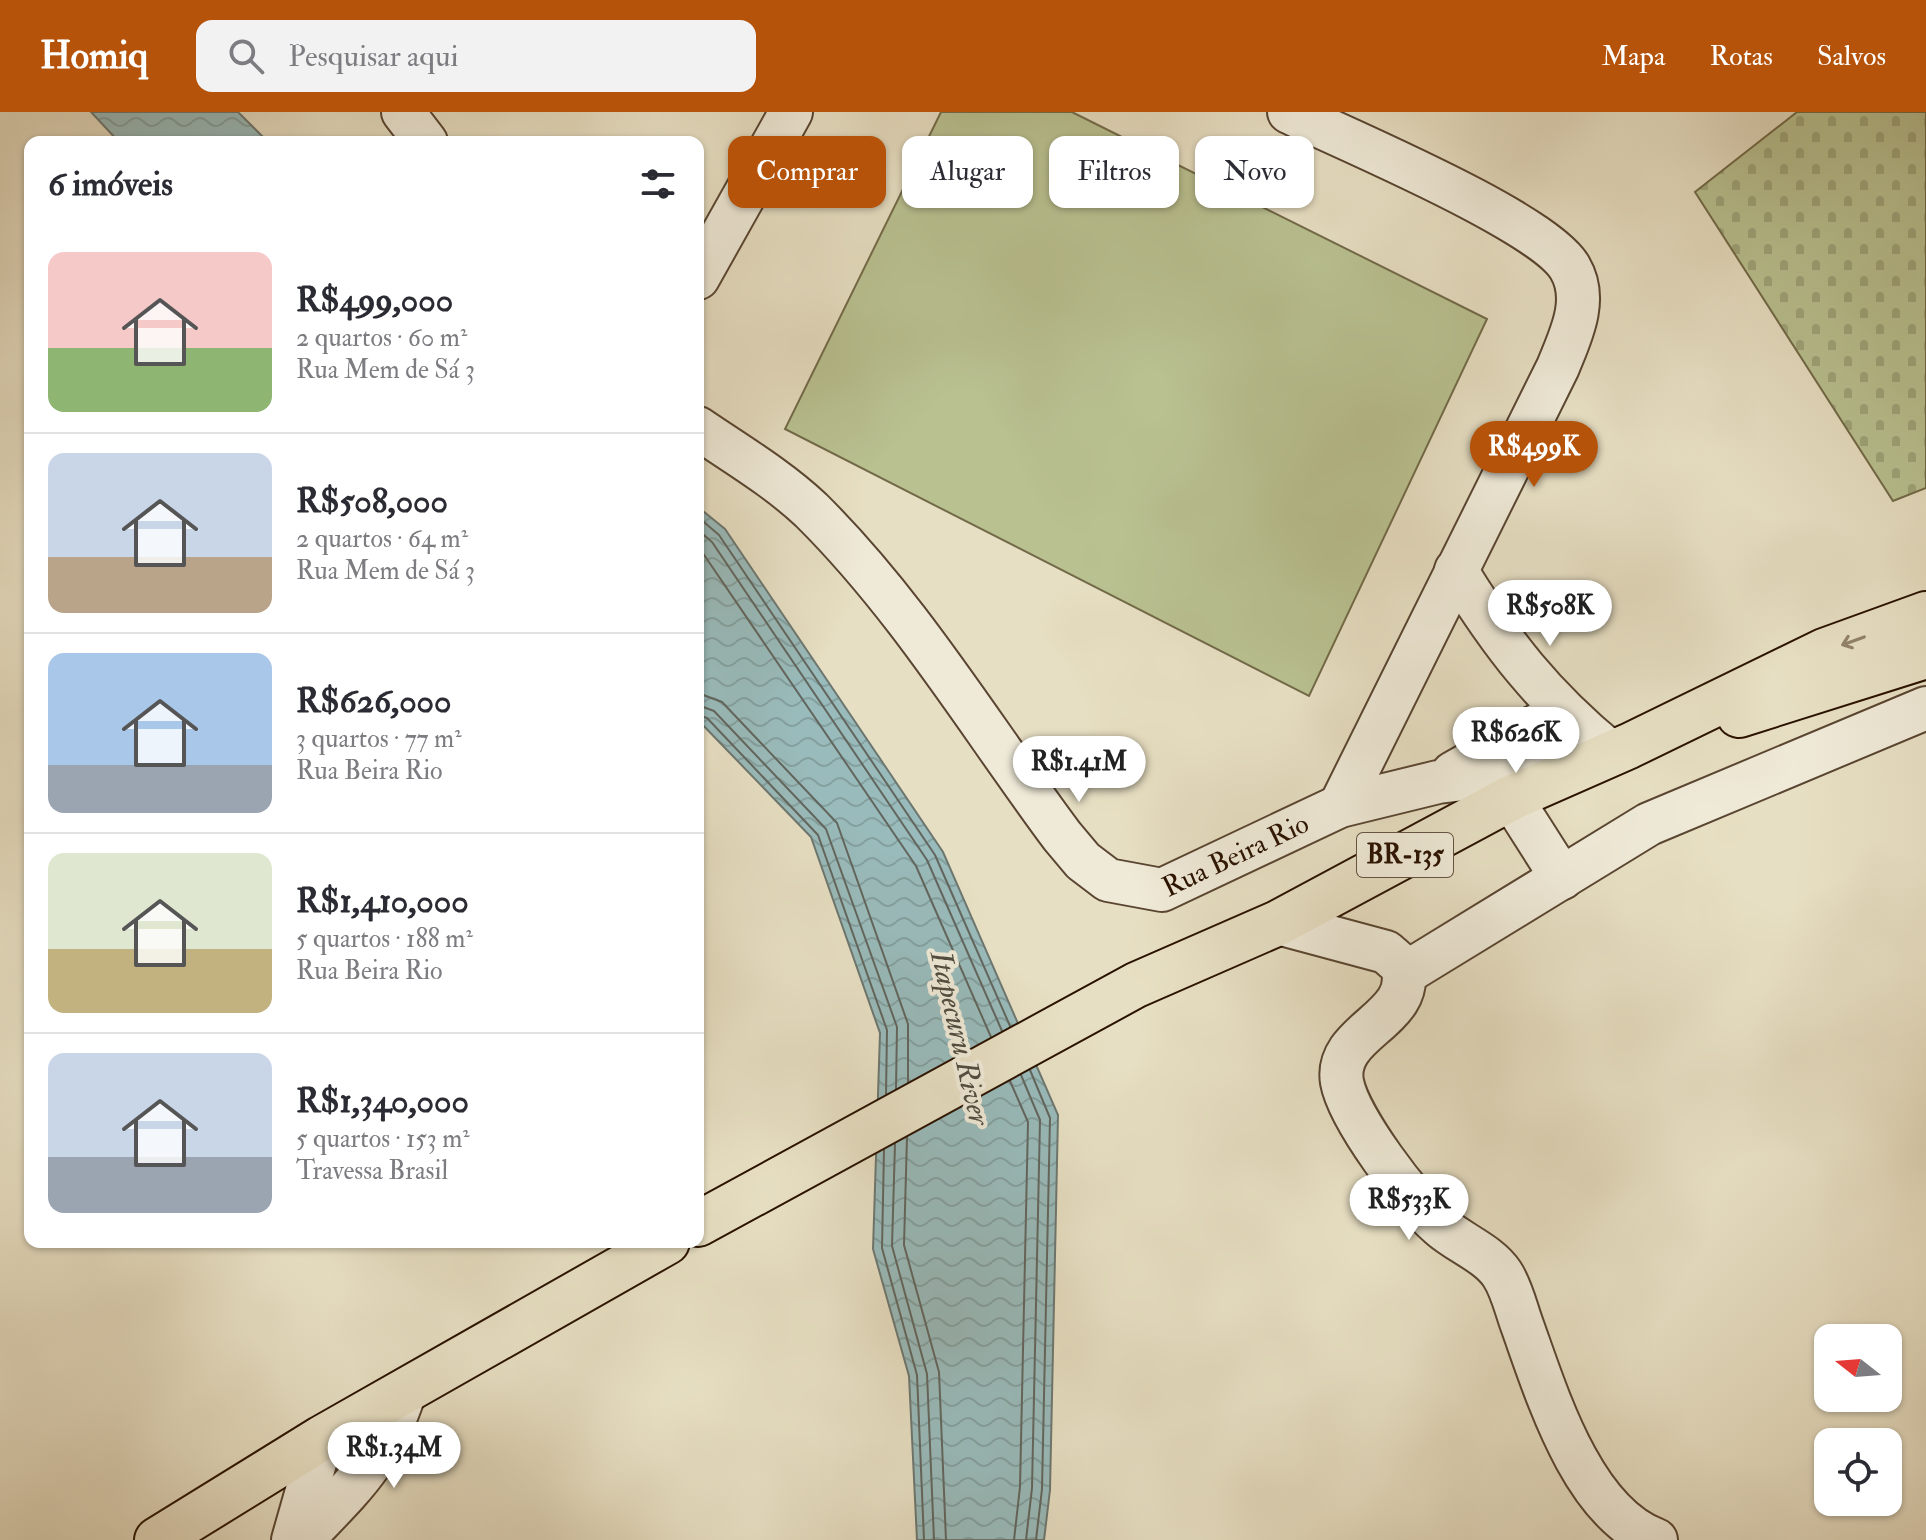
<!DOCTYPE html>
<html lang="pt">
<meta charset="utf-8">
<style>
:root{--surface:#fff;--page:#f2f2f3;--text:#2b2b33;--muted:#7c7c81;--line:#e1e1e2;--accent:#b45309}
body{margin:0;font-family:"IM FELL Double Pica",serif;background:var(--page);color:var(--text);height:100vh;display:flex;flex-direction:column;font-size:30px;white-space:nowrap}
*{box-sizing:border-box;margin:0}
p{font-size:26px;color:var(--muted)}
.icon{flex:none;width:44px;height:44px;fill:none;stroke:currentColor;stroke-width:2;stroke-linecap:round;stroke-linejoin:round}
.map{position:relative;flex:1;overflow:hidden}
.side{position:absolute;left:24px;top:24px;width:680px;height:1112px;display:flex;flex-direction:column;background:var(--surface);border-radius:16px;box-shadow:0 2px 6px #0004}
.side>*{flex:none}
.hud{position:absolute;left:728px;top:24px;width:760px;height:72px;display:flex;gap:16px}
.needle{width:52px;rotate:287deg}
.fabs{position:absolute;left:1814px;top:1212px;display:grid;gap:16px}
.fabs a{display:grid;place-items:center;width:88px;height:88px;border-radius:16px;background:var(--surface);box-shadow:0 2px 6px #0004;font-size:40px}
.price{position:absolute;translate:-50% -68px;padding:0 18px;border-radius:28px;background:#fff;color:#222;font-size:26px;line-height:52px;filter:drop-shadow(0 2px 4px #0008)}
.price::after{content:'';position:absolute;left:50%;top:48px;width:24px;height:18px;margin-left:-12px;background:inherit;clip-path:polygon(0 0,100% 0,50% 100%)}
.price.active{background:var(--accent);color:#fff}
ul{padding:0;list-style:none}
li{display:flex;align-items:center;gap:24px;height:200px;padding:0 24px}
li+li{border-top:2px solid var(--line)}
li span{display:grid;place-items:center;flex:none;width:224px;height:160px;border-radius:16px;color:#555}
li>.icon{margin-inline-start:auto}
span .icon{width:96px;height:96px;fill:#fffc;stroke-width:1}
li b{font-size:34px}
h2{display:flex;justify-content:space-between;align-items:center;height:96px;padding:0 24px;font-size:34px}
.tag{padding:0 28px;border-radius:16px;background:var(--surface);box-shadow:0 2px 6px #0004;font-size:28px;line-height:72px}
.tag.active{background:var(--accent);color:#fff}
header{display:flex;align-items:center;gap:48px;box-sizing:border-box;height:112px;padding:0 40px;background:var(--accent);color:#fff}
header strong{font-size:38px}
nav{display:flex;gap:44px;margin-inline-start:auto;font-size:28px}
.search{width:560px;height:72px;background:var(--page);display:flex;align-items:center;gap:20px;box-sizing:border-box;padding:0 28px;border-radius:16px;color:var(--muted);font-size:30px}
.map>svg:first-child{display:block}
.cemetery{fill:url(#cemetery-stones);stroke:#726a48;stroke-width:2}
.garden{fill:#b9c191;stroke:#726a48;stroke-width:2}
.water{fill:url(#water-waves);stroke:#6d7770;stroke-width:2}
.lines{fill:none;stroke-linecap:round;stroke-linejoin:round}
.shore{stroke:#62665e;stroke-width:2}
.minor-casing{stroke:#594531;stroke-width:46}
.major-casing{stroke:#2a1200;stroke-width:48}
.minor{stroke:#efead8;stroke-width:42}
.major{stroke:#e7dfc3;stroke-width:44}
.oneway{stroke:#92836b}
.labels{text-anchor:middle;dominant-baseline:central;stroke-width:8;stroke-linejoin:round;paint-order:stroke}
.shield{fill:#efead8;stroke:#655341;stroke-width:2}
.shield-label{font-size:26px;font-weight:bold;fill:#2a1200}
.street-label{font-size:28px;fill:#2a1200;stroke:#efead8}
.water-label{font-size:30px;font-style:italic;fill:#514d41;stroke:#efead8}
</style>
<header>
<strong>Homiq</strong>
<div class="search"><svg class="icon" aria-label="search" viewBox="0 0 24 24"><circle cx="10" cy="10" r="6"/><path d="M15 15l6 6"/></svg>Pesquisar aqui</div>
<nav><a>Mapa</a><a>Rotas</a><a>Salvos</a></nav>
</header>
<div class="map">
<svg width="1926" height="1428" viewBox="0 0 1926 1428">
<defs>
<pattern id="cemetery-stones" width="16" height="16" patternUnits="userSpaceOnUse" patternTransform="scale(2)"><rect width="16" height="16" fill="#b9c191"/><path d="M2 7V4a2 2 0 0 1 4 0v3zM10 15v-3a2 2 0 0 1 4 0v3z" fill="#9fa57b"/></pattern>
<pattern id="water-waves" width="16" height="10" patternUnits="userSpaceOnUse" patternTransform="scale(2)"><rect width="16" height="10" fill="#9bb"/><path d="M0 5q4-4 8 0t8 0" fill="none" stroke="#84a09f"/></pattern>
</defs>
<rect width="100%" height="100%" fill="#e7dfc3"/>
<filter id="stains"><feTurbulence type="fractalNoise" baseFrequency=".0025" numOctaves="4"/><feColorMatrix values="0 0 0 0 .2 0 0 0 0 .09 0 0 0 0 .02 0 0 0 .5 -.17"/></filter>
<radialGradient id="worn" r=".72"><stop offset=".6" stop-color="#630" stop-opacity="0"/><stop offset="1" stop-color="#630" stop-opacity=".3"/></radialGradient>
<path class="cemetery" d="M1797,0H1926V376L1893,389L1695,80Z"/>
<path class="garden" d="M941,0H1072L1487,207L1309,584L785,317Z"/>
<path class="water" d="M91,0H238L268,30H119Z
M698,395L725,417L943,740L1058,1003L1050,1378L1044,1428H917L909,1264L873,1137L880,921L811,725L698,608Z"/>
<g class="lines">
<path class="shore" d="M698,405L719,423L935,743L1010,914
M698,418L712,430L927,748L1002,919
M698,434L916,754L991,925
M698,581L722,590L837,711L908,912V970
M698,593L714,599L826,717L897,915L896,977
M698,603L707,606L818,723L887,918L886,982
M1030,958L1050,1006L1042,1377L1036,1428
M1021,963L1040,1008L1032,1376L1026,1428
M1010,969L1028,1010L1020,1375L1014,1428
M907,1025L904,1133L939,1260L946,1428
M895,1032L892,1134L927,1262L934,1428
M884,1038L882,1136L917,1263L924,1428"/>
<g class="minor-casing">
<g id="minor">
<path d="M403,0L426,30"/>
<path d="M1289,0C1345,27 1544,110 1570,156C1589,188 1570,225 1558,255L1340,694"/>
<path d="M698,166L791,0"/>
<path id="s1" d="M698,316C736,342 777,366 811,398C909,495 980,614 1062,724L1083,749L1108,768L1162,778L1340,694L1438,670L1567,655"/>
<path d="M1456,458C1502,533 1543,585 1611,641"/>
<path d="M1453,661L1561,600"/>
<path d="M1511,686L1562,766"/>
<path d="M1278,811L1386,840L1402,854C1418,908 1333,918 1342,970C1349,1007 1411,1089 1440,1114C1459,1131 1488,1141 1502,1162C1512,1177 1516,1197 1522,1213C1547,1283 1582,1400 1656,1428"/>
<path d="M1404,862L1649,712L1926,596"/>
<path d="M293,1428L322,1326"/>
<path d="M302,1428C352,1375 382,1351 405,1279"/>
</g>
</g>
<g class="major-casing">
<path id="major" d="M1739,603L1926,544
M698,1112L1136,873L1278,811L1511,686L1629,634L1824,539L1926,502
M157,1428L322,1326L667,1130"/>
</g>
<use href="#minor" class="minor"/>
<use href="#major" class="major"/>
</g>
<defs><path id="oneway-shaft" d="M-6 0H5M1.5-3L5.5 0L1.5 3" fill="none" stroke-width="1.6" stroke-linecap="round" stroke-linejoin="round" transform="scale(2)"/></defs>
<use class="oneway" href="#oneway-shaft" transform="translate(1853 529) rotate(160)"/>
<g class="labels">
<rect class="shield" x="1357" y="721" width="96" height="44" rx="6"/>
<g class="shield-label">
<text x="1405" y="743">BR-135</text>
</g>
<g class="street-label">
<text stroke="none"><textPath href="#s1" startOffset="752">Rua Beira Rio</textPath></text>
</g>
<g class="water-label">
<text transform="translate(960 926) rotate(77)">Itapecuru River</text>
</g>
</g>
<rect width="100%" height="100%" filter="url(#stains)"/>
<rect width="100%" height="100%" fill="url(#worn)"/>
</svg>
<div class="fabs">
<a><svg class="needle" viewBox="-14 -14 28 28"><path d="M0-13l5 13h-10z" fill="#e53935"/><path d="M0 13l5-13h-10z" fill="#7c7c81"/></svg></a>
<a><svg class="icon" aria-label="locate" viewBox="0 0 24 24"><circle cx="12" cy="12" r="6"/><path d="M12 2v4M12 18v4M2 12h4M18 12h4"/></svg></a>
</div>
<b class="price active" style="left:1534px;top:377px">R$499K</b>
<b class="price" style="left:1550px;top:536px">R$508K</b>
<b class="price" style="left:1516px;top:663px">R$626K</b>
<b class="price" style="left:1079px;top:692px">R$1.41M</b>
<b class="price" style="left:1409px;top:1130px">R$533K</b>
<b class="price" style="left:394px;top:1378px">R$1.34M</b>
<div class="hud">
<a class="tag active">Comprar</a>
<a class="tag">Alugar</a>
<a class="tag">Filtros</a>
<a class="tag">Novo</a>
</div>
<section class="side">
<h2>6 imóveis<svg class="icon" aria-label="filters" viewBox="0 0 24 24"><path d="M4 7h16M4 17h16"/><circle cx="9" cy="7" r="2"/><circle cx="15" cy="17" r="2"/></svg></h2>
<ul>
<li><span style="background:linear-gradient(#f6c9c9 60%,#8fb573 0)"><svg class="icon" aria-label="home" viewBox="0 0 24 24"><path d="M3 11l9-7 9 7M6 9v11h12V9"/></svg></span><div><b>R$499,000</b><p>2 quartos · 60 m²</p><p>Rua Mem de Sá 3</p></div></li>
<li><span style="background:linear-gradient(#c9d6e8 65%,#b9a48a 0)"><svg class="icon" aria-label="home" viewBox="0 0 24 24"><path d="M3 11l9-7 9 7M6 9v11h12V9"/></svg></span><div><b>R$508,000</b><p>2 quartos · 64 m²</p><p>Rua Mem de Sá 3</p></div></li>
<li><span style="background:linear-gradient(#a9c7e8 70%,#9aa5b1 0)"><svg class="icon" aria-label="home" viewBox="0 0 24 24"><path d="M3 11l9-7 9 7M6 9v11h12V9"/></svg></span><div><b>R$626,000</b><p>3 quartos · 77 m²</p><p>Rua Beira Rio</p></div></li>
<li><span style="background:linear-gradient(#dfe7d0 60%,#c2b280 0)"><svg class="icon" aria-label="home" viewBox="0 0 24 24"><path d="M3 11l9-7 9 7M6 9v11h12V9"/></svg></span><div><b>R$1,410,000</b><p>5 quartos · 188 m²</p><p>Rua Beira Rio</p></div></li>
<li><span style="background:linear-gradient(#c9d6e8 65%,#9aa5b1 0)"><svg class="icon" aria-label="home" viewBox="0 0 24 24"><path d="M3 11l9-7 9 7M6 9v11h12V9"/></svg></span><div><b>R$1,340,000</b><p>5 quartos · 153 m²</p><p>Travessa Brasil</p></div></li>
</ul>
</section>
</div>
